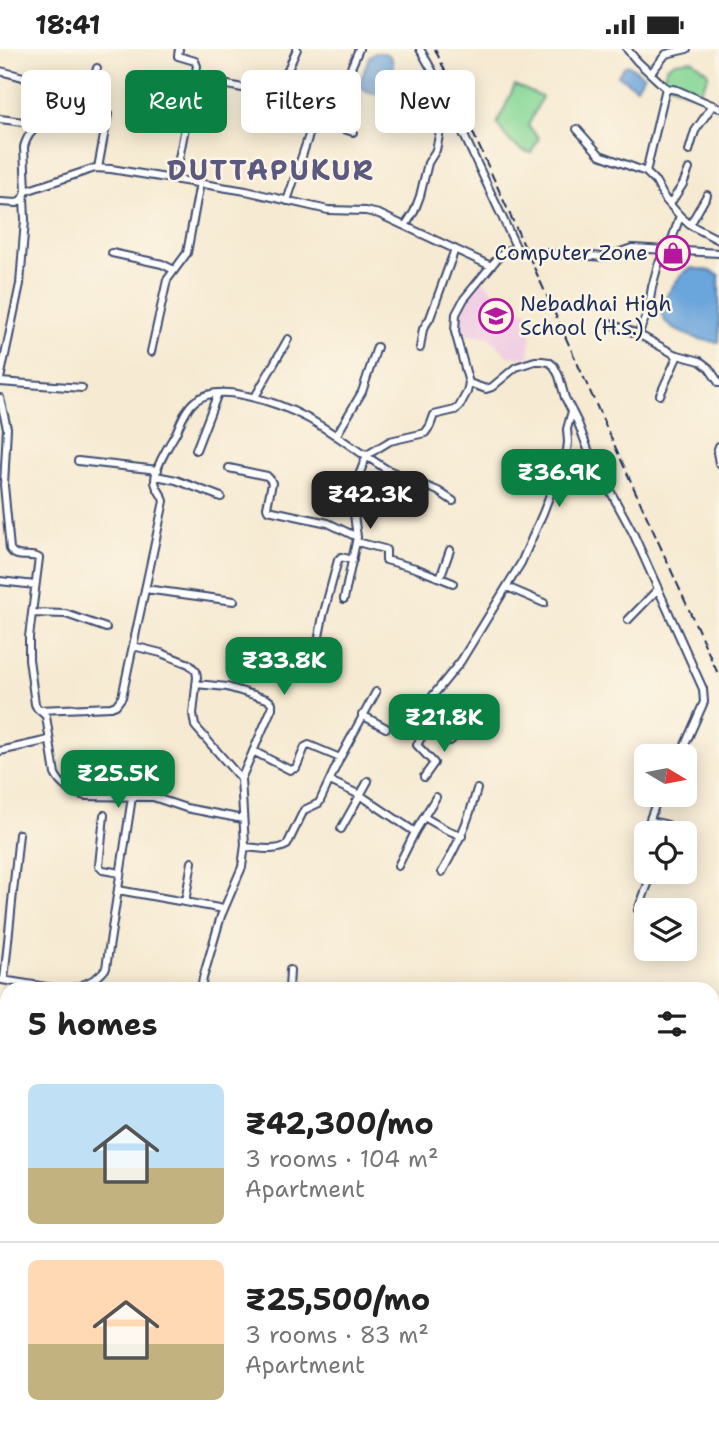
<!DOCTYPE html>
<meta charset="utf-8">
<style>
:root{--surface:#fff;--page:#f6f6f6;--text:#222;--muted:#767676;--line:#e0e0e0;--accent:#0b8043}
body{margin:0;font-family:"Shantell Sans",sans-serif;background:var(--page);color:var(--text);height:100vh;display:flex;flex-direction:column;font-size:26px;white-space:nowrap}
*{box-sizing:border-box;margin:0}
p{font-size:23px;color:var(--muted)}
.icon{flex:none;width:38px;height:38px;fill:none;stroke:currentColor;stroke-width:2;stroke-linecap:round;stroke-linejoin:round}
.map{position:relative;flex:1;overflow:hidden}
.panel{position:absolute;left:0px;top:933px;width:719px;height:450px;display:flex;flex-direction:column;background:var(--surface);border-radius:21px 21px 0 0;box-shadow:0 4px 18px #0003}
.panel>*{flex:none}
.top-card{position:absolute;left:21px;top:21px;width:677px;height:63px;display:flex;gap:14px}
.needle{width:46px;rotate:100deg}
.fabs{position:absolute;left:634px;top:695px;display:grid;gap:14px}
.fabs a{display:grid;place-items:center;width:63px;height:63px;border-radius:10px;background:var(--surface);box-shadow:0 4px 18px #0003;font-size:35px}
.price{position:absolute;translate:-50% -60px;padding:0 16px;border-radius:14px;background:var(--accent);color:#fff;font-size:23px;line-height:46px;filter:drop-shadow(0 2px 4px #0008)}
.price::after{content:'';position:absolute;left:50%;top:42px;width:21px;height:16px;margin-left:-10px;background:inherit;clip-path:polygon(0 0,100% 0,50% 100%)}
.price.current{background:#222;color:#fff}
ul{padding:0;list-style:none}
li{display:flex;align-items:center;gap:21px;height:175px;padding:0 28px}
li+li{border-top:2px solid var(--line)}
li span{display:grid;place-items:center;flex:none;width:196px;height:140px;border-radius:10px;color:#555}
li>.icon{margin-inline-start:auto}
span .icon{width:84px;height:84px;fill:#fffc;stroke-width:1}
li b{font-size:30px}
h2{display:flex;justify-content:space-between;align-items:center;height:84px;padding:0 28px;font-size:30px}
.chip{padding:0 24px;border-radius:10px;background:var(--surface);box-shadow:0 4px 18px #0003;font-size:24px;line-height:63px}
.chip.current{background:var(--accent);color:#fff}
.status{display:flex;justify-content:space-between;align-items:center;height:49px;padding:0 35px;background:var(--surface);direction:ltr}
.status svg{height:19px;fill:currentColor}
.map>svg:first-child{display:block}
.built{fill:#f1d0e4}
.green{fill:#86d797;stroke:#50837a;stroke-width:2}
.water{fill:#6ba5db;stroke:#436a9c;stroke-width:2}
.lines{fill:none;stroke-linecap:round;stroke-linejoin:round}
.street-casing{stroke:#3c4b6f;stroke-width:10}
.street{stroke:#fff;stroke-width:6}
.rail{stroke:#1b2f5e;stroke-width:2;stroke-dasharray:10 5;stroke-linecap:butt}
.labels{text-anchor:middle;dominant-baseline:central;stroke-width:5;stroke-linejoin:round;paint-order:stroke}
.poi-label{font-size:21px;fill:#1b2f5e;stroke:#fcf5e5;text-anchor:end}
.district-label{font-size:28px;font-weight:bold;letter-spacing:2px;fill:#5c5980;stroke:#fcf5e5}
</style>
<div class="status"><b>18:41</b><svg viewBox="0 0 49 12"><path d="M0 12V9h3v3zM5 12V6h3v6zM10 12V3h3v9zM15 12V0h3v12zM26 1h20v11H26zM47 4h2v5h-2z"/></svg></div>
<div class="map">
<svg width="719" height="1381" viewBox="0 0 719 1381">
<rect width="100%" height="100%" fill="#fcf5e5"/>
<filter id="ink" filterUnits="userSpaceOnUse"><feTurbulence type="fractalNoise" baseFrequency=".0143" numOctaves="2"/><feDisplacementMap in="SourceGraphic" scale="14" xChannelSelector="R" yChannelSelector="G"/><feConvolveMatrix kernelMatrix="1 2 1 2 8 2 1 2 1" color-interpolation-filters="sRGB"/></filter>
<filter id="wash" filterUnits="userSpaceOnUse"><feTurbulence type="fractalNoise" baseFrequency=".00686" numOctaves="4" result="noise"/><feDisplacementMap in="SourceGraphic" scale="28" xChannelSelector="R" yChannelSelector="G"/><feGaussianBlur stdDeviation="1.57" result="paint"/><feColorMatrix in="noise" values="0 0 0 0 0 0 0 0 0 0 0 0 0 0 0 0 0 1.4 0 .05"/><feComposite in="paint" operator="in"/></filter>
<g filter="url(#wash)">
<rect width="100%" height="100%" fill="#f6ead2"/>
<path class="built" d="M482,231L494,242L498,253L523,262L535,263L534,273L532,274L529,309L508,307L489,288L459,284L457,272L459,261Z"/>
<path class="green" d="M692,11L708,23V28L698,47L667,35L663,31L666,19L675,13Z
M515,36L542,48L528,77L539,89L531,104C514,100 506,89 497,75Z"/>
<path class="water" d="M375,4C379,4 384,3 387,5C399,11 389,37 383,45C375,45 364,43 359,36L369,8Z
M629,16L644,27L636,39L618,26L625,17Z
M692,219L710,222L719,226V293C702,293 658,281 661,258C663,251 669,244 672,238C678,230 683,222 692,219Z"/>
</g>
<g filter="url(#ink)">
<g class="lines">
<g class="street-casing">
<path id="street" d="M420,0L442,39L517,200
M627,0L637,12L666,39L646,123L656,133L665,150L680,167L670,196L666,200L658,216L652,238L648,263L638,285
M0,22C19,27 54,32 51,57C51,62 50,64 48,68C38,81 29,79 24,98L26,142
M651,24L666,5L687,0
M195,29L275,46L279,41L297,0
M666,39L677,41L719,59
M50,44L58,40L90,45L97,19
M339,47L359,0
M0,70L39,75
M577,80L600,106L646,123
M689,102L695,82L713,56
M98,119L108,65
M175,130L197,17L195,12L178,7L179,0
M287,152L313,74L316,72H321L353,83
M0,153L17,154L24,148L26,142L95,119L111,120L246,142L328,161L366,162L379,165L491,217C503,203 507,196 527,203L606,208L632,199L719,204
M670,155L683,135L689,120
M680,167L690,176L719,191
M690,176L707,146
M405,177L414,163L420,147L428,114L436,101L440,82L442,79L457,70
M112,204L162,215L174,221
M608,274L638,285L674,305L700,312L709,319L719,334
M420,299L423,280L430,269L455,200
M151,303L167,231L187,204L200,134
M0,330L20,235L25,171L24,148
M0,333L82,339
M660,346L678,306
M255,348L288,290
M0,349L7,379L4,436L10,500C16,511 30,504 39,509L29,588V610L35,655L37,659L46,667L55,725C61,737 73,744 85,747L153,748L186,759L243,770
M572,362L578,374L589,403L633,484L703,640L704,653L680,707
M336,387L362,343L377,298
M719,397L717,403L719,414
M196,401L218,344
M366,407L386,420L438,442L453,452
M78,412L158,421
M229,419L267,427L270,430L272,434L267,458L268,461L328,474L357,488
M156,427L176,431L221,448
M357,493L384,500L386,501V511L415,519L453,534
M440,529L450,501
M0,532L35,536
M507,538L544,554
M145,540L234,552
M344,550L357,488L353,458L354,444L359,426L367,406
M32,564L66,565L106,579
M628,571L658,540
M318,593L323,567L338,511L341,508L353,511
M133,597L161,604L189,615L196,622L197,628L193,665L195,677L241,730L245,796L242,818L221,867L203,929L201,940
M196,635L227,638L267,650L272,654V659L241,730
M423,658L430,665L446,692H450L475,670
M39,661L111,658L116,656L122,648L164,452C162,445 156,440 155,433C154,419 169,396 176,384C181,373 186,359 195,352C210,341 231,343 247,347C294,357 323,377 361,404L367,406L390,392L425,384L430,377L434,366L455,361L459,358L467,343L469,334L455,283L456,265L464,250L491,217
M362,666L386,679
M410,675L461,612L521,514L543,464L567,401L568,393L567,380L572,362L565,349L559,327L554,317L549,313L542,312H535L516,318L492,338L486,340L469,334
M0,702L49,691
M253,702L290,721L296,719L305,698L309,696L340,709
M424,728L434,714L417,696L425,682L435,673
M330,732L360,746L415,783
M659,746L650,770L652,772L668,776L669,778L668,784
M104,766L99,817L103,821L120,824
M424,768L445,780L462,787
M341,780L368,732
M245,798C258,799 275,803 287,796L304,761L319,754L340,709L376,643
M398,817L415,783L436,748
M442,823C459,793 468,773 477,740
M118,841L224,860
M185,853L192,813
M638,861L653,822
M2,931L59,940
M4,931L19,785
M63,940C79,939 97,932 106,919L132,748
M289,940L290,921
M712,1182L719,1181
M242,1376L246,1381
M41,1381L43,1376
M622,1381L625,1376"/>
</g>
<use href="#street" class="street"/>
<path class="rail" d="M435,0L719,627"/>
</g>
</g>
<defs>
<g id="shop-ring" transform="scale(1.75)"><circle r="9.5" fill="#fcf5e5" stroke="#b5179e" stroke-width="1.5"/><path d="M-5-2.5h2.3a2.7 3.5 0 0 1 5.4 0H5L5.5 6h-11ZM-1.5-2.5h3a1.5 2.3 0 0 0-3 0Z" fill="#b5179e"/></g>
<g id="school-ring" transform="scale(1.75)"><circle r="9.5" fill="#fcf5e5" stroke="#b5179e" stroke-width="1.5"/><path d="M0-5L7-2L0 1L-7-2ZM-4 1L0 2.5L4 1V4Q0 6-4 4Z" fill="#b5179e"/></g>
</defs>
<g fill-rule="evenodd">
<use href="#shop-ring" x="673" y="204"/>
<use href="#school-ring" x="496" y="267"/>
</g>
<g class="labels">
<g class="poi-label">
<text x="648" y="204">Computer Zone</text>
<text x="520" y="255" text-anchor="start">Nebadhai High<tspan x="520" dy="24">School (H.S.)</tspan></text>
</g>
<g class="district-label">
<text x="271" y="121">DUTTAPUKUR</text>
</g>
</g>
</svg>
<div class="fabs">
<a><svg class="needle" viewBox="-14 -14 28 28"><path d="M0-13l5 13h-10z" fill="#e53935"/><path d="M0 13l5-13h-10z" fill="#767676"/></svg></a>
<a><svg class="icon" aria-label="locate" viewBox="0 0 24 24"><circle cx="12" cy="12" r="6"/><path d="M12 2v4M12 18v4M2 12h4M18 12h4"/></svg></a>
<a><svg class="icon" aria-label="layers" viewBox="0 0 24 24"><path d="M12 4l9 5-9 5-9-5zM3 14l9 5 9-5"/></svg></a>
</div>
<b class="price" style="left:559px;top:460px">₹36.9K</b>
<b class="price current" style="left:370px;top:482px">₹42.3K</b>
<b class="price" style="left:284px;top:648px">₹33.8K</b>
<b class="price" style="left:444px;top:705px">₹21.8K</b>
<b class="price" style="left:118px;top:761px">₹25.5K</b>
<div class="top-card">
<a class="chip">Buy</a>
<a class="chip current">Rent</a>
<a class="chip">Filters</a>
<a class="chip">New</a>
</div>
<section class="panel">
<h2>5 homes<svg class="icon" aria-label="filters" viewBox="0 0 24 24"><path d="M4 7h16M4 17h16"/><circle cx="9" cy="7" r="2"/><circle cx="15" cy="17" r="2"/></svg></h2>
<ul>
<li><span style="background:linear-gradient(#bfe0f5 60%,#c2b280 0)"><svg class="icon" aria-label="home" viewBox="0 0 24 24"><path d="M3 11l9-7 9 7M6 9v11h12V9"/></svg></span><div><b>₹42,300/mo</b><p>3 rooms · 104 m²</p><p>Apartment</p></div></li>
<li><span style="background:linear-gradient(#ffd9b3 60%,#c2b280 0)"><svg class="icon" aria-label="home" viewBox="0 0 24 24"><path d="M3 11l9-7 9 7M6 9v11h12V9"/></svg></span><div><b>₹25,500/mo</b><p>3 rooms · 83 m²</p><p>Apartment</p></div></li>
</ul>
</section>
</div>
